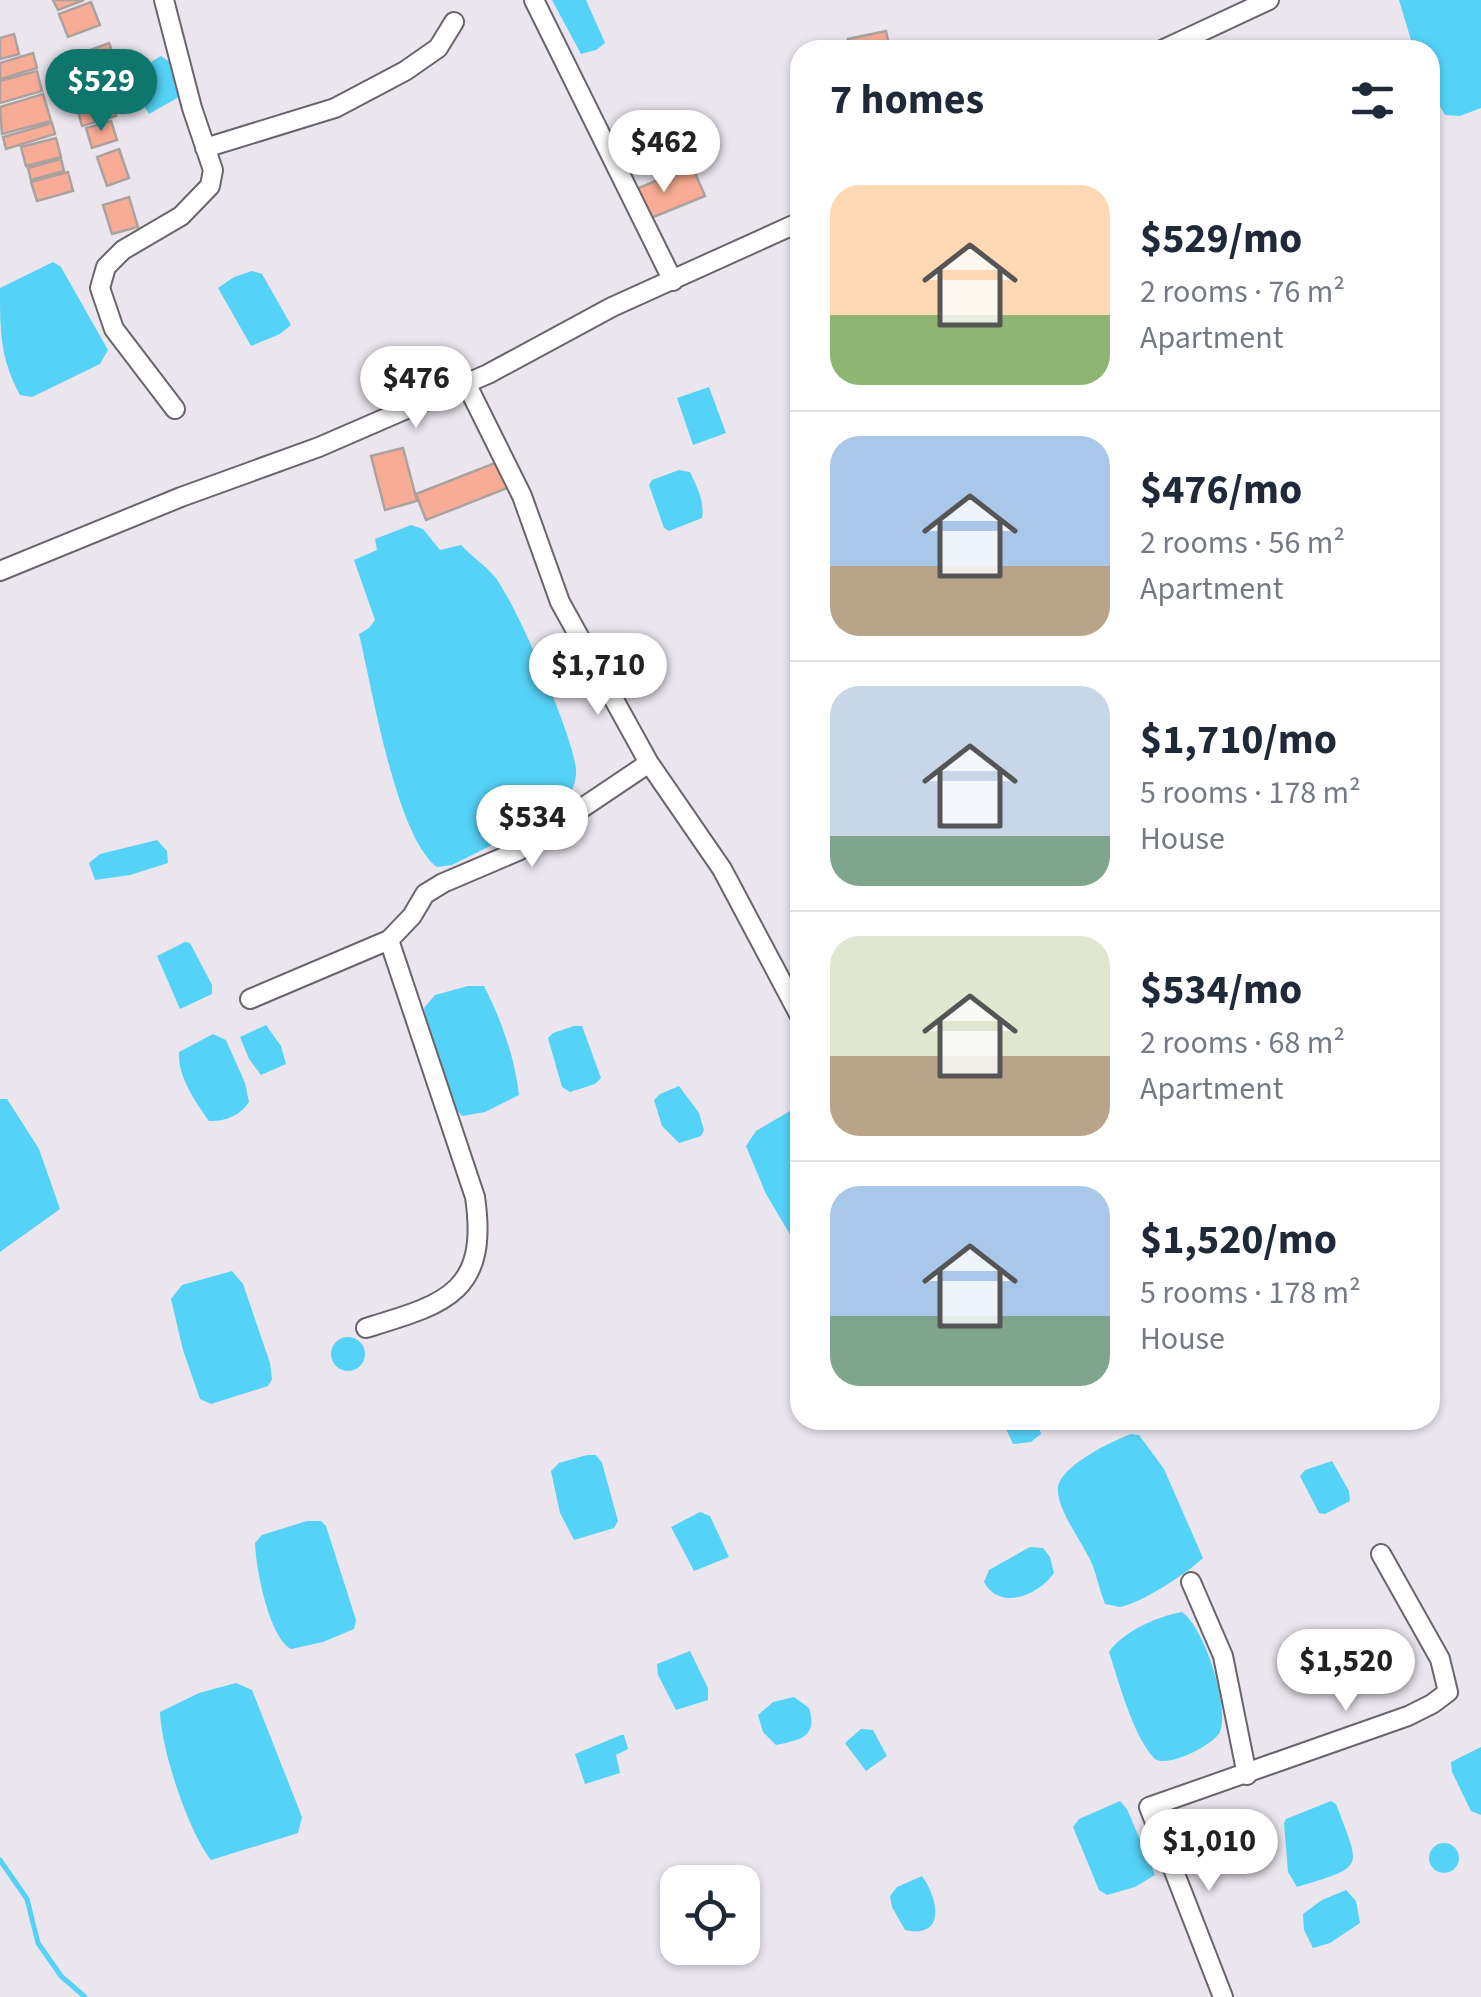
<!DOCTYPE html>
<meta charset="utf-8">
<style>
:root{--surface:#fff;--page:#f2f2f3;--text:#1f2937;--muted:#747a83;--line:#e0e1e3;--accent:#0f766e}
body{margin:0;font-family:"Source Sans 3",sans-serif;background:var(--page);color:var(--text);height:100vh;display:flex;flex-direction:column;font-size:38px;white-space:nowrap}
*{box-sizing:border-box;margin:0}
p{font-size:32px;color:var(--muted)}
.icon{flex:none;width:55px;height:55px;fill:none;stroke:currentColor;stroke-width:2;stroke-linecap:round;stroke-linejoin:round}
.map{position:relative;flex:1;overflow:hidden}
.sheet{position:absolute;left:790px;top:40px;width:650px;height:1390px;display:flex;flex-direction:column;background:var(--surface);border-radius:30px;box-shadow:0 2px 8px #0004}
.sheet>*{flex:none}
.fabs{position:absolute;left:660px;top:1865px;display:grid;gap:20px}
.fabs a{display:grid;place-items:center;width:100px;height:100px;border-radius:20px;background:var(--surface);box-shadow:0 2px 8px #0004;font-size:50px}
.price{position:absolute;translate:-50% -85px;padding:0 22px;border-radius:35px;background:#fff;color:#222;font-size:32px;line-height:65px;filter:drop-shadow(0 2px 5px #0008)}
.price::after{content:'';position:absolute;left:50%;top:60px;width:30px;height:22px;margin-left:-15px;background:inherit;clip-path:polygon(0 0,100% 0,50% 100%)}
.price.active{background:var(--accent);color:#fff}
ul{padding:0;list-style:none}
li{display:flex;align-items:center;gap:30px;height:250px;padding:0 40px}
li+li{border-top:2px solid var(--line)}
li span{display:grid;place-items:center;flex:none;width:280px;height:200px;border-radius:30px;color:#555}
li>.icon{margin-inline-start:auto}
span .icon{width:120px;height:120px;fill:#fffc;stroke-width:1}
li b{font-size:42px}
h2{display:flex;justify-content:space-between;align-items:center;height:120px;padding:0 40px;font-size:42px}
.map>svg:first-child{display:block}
.water{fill:#55d2f7}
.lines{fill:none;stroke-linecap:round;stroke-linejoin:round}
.stream{stroke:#55d2f7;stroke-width:5}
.building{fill:#f9ac95;stroke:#aba29f;stroke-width:2.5}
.minor-casing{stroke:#6a656c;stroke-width:22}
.minor{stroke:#fff;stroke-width:18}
</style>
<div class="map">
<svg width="1481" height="1997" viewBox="0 0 1481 1997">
<rect width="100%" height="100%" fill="#ebe6ee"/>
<path class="water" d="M552,0H586L605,43L596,50L581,54Z
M1399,0H1481V108L1460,116L1445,115L1430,89V50H1414Z
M161,56L171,63L184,94L149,114L126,77Z
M53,262L61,267L108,350L100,364L32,397L20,395C0,358 0,331 0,288Z
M252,271L262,274L291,325L280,334L251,346L218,288L234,277Z
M709,387L726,433L693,445L677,398Z
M679,470L690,472C697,487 705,502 702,518L669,531L664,528L649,485L652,480Z
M411,525L423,529L440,550L461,545C471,556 485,565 495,577C516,604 573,735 576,769C577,784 569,798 560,811L452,865L437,867C396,837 372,687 359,634L369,628L375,620L354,560L377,550L375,539Z
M157,840L167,851L168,863L130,875L95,880L89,863L100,854Z
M185,942L190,943L212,985V994L180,1009L157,956Z
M468,986H484C501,1019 515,1058 519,1095L485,1112L462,1116L456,1109L432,1047L424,1008L435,995Z
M266,1025L281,1046L286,1064L261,1075L249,1059L240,1037Z
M574,1026H582L601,1078L595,1084L570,1092L562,1087L548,1038L553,1033Z
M213,1034L226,1040L245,1083L249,1102C241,1115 225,1122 209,1121C196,1103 177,1075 179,1052Z
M679,1086L699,1113L704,1130L701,1136L679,1143L662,1126L654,1100L660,1094Z
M0,1099H7L39,1149L60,1209L0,1252Z
M800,1105V1234L791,1236L766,1194L746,1146L756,1131Z
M232,1271L243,1284L270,1363L272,1379L268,1386L211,1404L200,1399L183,1350L171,1299L182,1285Z
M331 1354a17 17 0 1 1 34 0a17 17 0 1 1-34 0Z
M1002,1420H1037L1041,1434L1031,1442L1013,1444Z
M1131,1434L1139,1435L1164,1469L1203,1558C1189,1572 1140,1604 1120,1607C1118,1607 1108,1604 1105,1604C1100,1591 1097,1578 1093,1566C1085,1546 1056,1509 1058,1488C1060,1466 1112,1441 1131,1434Z
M587,1455H596L602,1463L618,1521L614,1528L574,1540L560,1513L551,1471L559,1463Z
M1332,1461L1349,1491L1350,1501L1325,1514L1319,1513L1300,1476L1305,1470Z
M700,1512L710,1516L729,1557L694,1571L671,1527Z
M307,1521H321L326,1526L356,1620L354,1629L323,1642L291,1649C269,1637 256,1569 255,1543L262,1535Z
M1030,1547L1043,1548L1050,1557L1054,1573C1040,1594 1000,1612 984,1582L989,1570Z
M1182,1612C1204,1627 1230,1706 1220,1732C1215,1744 1165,1770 1154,1758C1133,1736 1119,1682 1109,1652C1122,1632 1158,1616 1182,1612Z
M1352,1634L1358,1638L1369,1660L1366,1665L1352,1670C1343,1665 1335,1652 1337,1642Z
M690,1651L708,1688V1700L676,1710L658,1675L657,1664Z
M236,1683L252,1690L302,1817L298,1833L211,1860C188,1831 161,1749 160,1712L199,1693Z
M794,1697L809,1708C818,1737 801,1740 776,1745L763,1732L758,1715L773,1702Z
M861,1729L873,1730L887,1756L866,1771L845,1743Z
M621,1735H624L628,1749L616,1755L620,1773L585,1784L575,1754Z
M1481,1747V1815L1471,1811L1452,1772L1451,1762Z
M1120,1801L1127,1809L1155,1875L1135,1887L1107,1895L1099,1890L1073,1827L1079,1819Z
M1331,1801L1336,1804C1361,1870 1366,1866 1297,1887L1288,1872L1284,1823L1286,1819Z
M1429 1858a15 15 0 1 1 30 0a15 15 0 1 1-30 0Z
M922,1876C938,1898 947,1939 905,1930L892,1907L890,1896L897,1887Z
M1346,1890L1356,1901L1360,1923L1330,1943L1313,1948L1304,1930L1303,1914L1322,1900Z"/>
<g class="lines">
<path class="stream" d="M0,1860L27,1899L38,1943L61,1976L85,1997"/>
</g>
<path class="building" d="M53,0H84L58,10Z
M91,2L100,25L68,37L59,14Z
M886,31L890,50H850L848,39Z
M14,34L19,54L0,59V38Z
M109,43L119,71L87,82L77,55Z
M33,53L37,68L0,79V63Z
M37,71L42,91L0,103V81Z
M43,94L51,121L2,134L0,107Z
M112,101L116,116L82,126L78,111Z
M111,121L117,140L92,148L86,128Z
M52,123L55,134L6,149L3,137Z
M56,138L61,157L26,166L21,147Z
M119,149L129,178L107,186L97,157Z
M61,159L64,171L31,180L28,168Z
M692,166L705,196L636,224L624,194Z
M68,172L73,191L37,201L31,182Z
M129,197L138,227L112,234L103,205Z
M403,448L417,501L385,510L371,456Z
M505,459L515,485L426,520L416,494Z"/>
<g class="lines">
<g class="minor-casing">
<path id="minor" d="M164,0L192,108L213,170L210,186L181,216L123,250L106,267L100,288L114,329L175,409
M534,0L673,281
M1162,50L1269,0
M205,148L335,108L405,71L438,48L454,22
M466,383L522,496L560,602L649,763L722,869L800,1016
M0,571L181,497L319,447L402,411L488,374L612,307L800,222
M389,940L412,916L425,894L443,883L518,851L649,763
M250,999L389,940L475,1197C489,1293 445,1304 366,1328
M1191,1582L1223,1656L1247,1775
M1223,1997L1149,1807L1408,1716L1432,1704L1448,1692L1440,1659L1381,1554"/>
</g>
<use href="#minor" class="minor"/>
</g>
</svg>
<div class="fabs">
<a><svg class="icon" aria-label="locate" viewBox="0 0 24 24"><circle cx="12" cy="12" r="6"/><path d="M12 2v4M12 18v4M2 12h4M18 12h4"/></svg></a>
</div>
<b class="price active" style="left:101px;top:134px">$529</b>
<b class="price" style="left:664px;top:195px">$462</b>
<b class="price" style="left:416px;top:431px">$476</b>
<b class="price" style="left:598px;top:718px">$1,710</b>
<b class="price" style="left:532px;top:870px">$534</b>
<b class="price" style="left:1346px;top:1714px">$1,520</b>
<b class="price" style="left:1209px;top:1894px">$1,010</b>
<section class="sheet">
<h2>7 homes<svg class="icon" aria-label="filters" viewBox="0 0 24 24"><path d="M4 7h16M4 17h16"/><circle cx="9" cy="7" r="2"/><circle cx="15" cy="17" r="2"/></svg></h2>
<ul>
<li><span style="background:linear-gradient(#ffd9b3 65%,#8fb573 0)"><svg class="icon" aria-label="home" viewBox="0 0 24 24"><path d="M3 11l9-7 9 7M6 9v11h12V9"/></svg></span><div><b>$529/mo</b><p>2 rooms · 76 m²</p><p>Apartment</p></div></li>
<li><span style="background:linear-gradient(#a9c7e8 65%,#b9a48a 0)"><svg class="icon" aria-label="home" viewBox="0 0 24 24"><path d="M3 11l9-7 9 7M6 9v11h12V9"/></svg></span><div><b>$476/mo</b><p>2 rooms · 56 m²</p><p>Apartment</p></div></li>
<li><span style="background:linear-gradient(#c9d6e8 75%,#7fa58c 0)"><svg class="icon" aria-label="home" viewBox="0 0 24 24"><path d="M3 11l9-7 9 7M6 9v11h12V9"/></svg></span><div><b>$1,710/mo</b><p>5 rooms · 178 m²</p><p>House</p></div></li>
<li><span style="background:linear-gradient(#dfe7d0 60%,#b9a48a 0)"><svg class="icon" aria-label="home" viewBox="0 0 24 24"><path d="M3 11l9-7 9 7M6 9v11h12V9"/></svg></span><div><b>$534/mo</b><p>2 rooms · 68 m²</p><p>Apartment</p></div></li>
<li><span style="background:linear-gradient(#a9c7e8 65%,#7fa58c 0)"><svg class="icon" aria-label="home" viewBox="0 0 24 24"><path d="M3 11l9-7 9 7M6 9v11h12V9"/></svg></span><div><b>$1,520/mo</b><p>5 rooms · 178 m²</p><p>House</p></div></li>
</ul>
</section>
</div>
